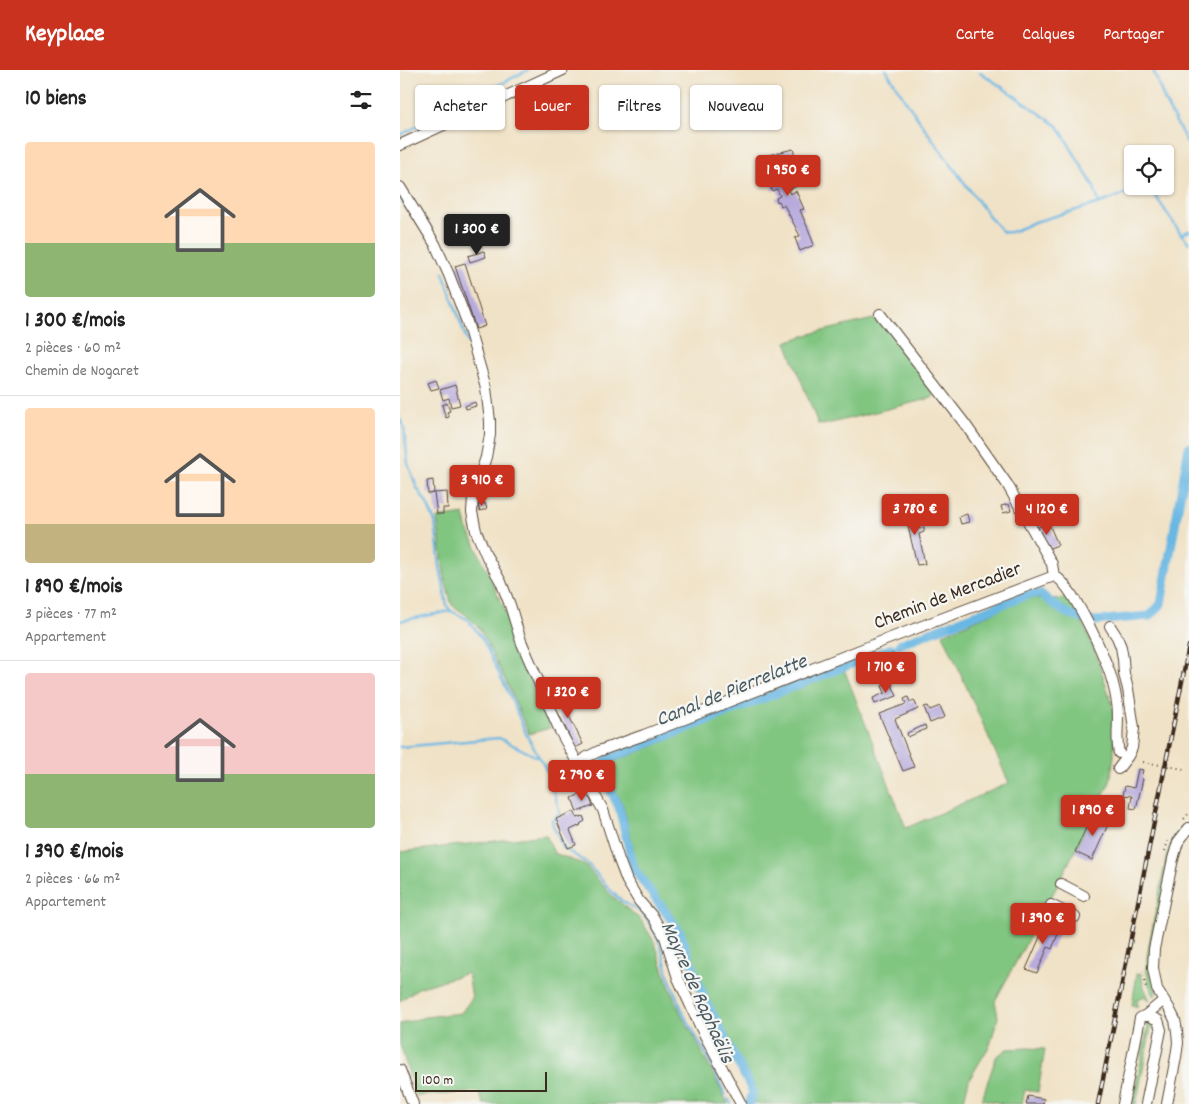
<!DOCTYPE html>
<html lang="fr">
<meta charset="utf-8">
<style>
:root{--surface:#fff;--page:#f6f6f6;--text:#222;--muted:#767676;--line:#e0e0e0;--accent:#c8321e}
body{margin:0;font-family:Dekko,sans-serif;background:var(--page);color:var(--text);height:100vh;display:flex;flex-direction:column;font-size:19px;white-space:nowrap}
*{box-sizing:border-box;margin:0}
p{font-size:16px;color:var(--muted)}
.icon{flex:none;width:28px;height:28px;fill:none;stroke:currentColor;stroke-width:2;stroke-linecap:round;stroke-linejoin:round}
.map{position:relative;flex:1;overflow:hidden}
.drawer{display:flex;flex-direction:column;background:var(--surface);width:400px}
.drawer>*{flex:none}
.banner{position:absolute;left:15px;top:15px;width:475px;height:45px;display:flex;gap:10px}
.controls{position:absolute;left:724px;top:75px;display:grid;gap:10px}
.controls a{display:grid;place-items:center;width:50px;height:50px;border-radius:5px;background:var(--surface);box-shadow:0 1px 4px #0004;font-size:25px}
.scale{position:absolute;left:15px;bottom:12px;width:132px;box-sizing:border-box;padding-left:5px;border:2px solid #3b2a1e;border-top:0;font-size:14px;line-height:18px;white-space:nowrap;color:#3b2a1e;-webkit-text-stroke:4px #f6f6f2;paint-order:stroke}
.price{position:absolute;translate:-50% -42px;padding:0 11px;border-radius:5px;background:var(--accent);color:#fff;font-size:16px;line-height:32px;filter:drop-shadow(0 1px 2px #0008)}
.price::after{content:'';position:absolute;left:50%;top:30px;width:15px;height:11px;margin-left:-8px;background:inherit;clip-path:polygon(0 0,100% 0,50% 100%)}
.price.selected{background:#222;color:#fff}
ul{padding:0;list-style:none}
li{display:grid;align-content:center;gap:10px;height:265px;padding:0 25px}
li+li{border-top:1px solid var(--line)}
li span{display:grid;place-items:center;height:155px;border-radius:5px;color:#555}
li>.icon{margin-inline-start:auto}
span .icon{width:90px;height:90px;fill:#fffc;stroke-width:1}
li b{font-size:21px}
h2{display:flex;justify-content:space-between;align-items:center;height:60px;padding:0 25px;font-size:21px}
.pill{padding:0 18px;border-radius:5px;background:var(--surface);box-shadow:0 1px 4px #0004;font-size:18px;line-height:45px}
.pill.selected{background:var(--accent);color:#fff}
header{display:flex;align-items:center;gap:30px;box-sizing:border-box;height:70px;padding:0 25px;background:var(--accent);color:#fff}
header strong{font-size:24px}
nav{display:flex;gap:28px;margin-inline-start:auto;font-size:18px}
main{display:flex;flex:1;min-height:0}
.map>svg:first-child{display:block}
.green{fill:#80c580;stroke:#5e784f}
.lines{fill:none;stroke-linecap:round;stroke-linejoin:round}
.stream{stroke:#69b7e3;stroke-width:2.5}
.canal{stroke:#69b7e3;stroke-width:9}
.building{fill:#b7abdd}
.minor-casing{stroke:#564637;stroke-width:12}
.path{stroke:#564637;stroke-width:2;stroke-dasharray:1 4;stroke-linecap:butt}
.minor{stroke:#fff;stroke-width:10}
.rail-casing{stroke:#3b2a1e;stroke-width:4.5}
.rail{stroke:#f6f6f2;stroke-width:2.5;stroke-dasharray:8;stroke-linecap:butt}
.labels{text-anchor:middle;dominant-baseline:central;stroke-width:4.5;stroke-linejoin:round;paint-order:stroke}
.street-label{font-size:20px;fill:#3b2a1e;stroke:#f6f6f2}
.water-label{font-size:21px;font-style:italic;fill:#4b5b63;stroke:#f6f6f2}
</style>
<header>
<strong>Keyplace</strong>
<nav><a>Carte</a><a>Calques</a><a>Partager</a></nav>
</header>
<main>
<section class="drawer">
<h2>10 biens<svg class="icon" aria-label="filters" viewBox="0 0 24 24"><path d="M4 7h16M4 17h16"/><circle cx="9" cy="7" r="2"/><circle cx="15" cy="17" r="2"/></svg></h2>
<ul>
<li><span style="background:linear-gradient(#ffd9b3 65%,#8fb573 0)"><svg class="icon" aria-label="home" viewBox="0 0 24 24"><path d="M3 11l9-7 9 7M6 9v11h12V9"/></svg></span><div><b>1 300 €/mois</b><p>2 pièces · 60 m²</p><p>Chemin de Nogaret</p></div></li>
<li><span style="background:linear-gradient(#ffd9b3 75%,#c2b280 0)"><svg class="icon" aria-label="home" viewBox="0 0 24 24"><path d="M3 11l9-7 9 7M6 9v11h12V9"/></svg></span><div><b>1 890 €/mois</b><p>3 pièces · 77 m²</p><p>Appartement</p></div></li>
<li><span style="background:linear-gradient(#f6c9c9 65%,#8fb573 0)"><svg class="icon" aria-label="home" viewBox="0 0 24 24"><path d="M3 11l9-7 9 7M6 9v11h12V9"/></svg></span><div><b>1 390 €/mois</b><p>2 pièces · 66 m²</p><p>Appartement</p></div></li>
</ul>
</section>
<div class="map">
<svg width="789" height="1034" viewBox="0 0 789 1034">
<rect width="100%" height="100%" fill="#f6f6f2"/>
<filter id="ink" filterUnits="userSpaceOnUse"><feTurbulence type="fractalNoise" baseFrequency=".02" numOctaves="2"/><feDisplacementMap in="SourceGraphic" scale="10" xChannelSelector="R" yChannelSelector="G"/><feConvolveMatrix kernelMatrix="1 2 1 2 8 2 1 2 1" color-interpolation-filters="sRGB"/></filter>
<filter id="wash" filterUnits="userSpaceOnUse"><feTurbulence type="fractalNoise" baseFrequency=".0096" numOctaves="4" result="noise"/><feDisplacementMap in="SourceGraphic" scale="20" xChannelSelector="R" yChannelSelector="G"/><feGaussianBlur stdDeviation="1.12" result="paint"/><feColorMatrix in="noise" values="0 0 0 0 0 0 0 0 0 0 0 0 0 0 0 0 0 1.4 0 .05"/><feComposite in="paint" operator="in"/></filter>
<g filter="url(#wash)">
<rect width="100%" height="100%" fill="#f0e2c6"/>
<path class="green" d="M473,249L482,252L535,323L532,328L423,355L418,354L386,272L406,265Z
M64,444L67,457L104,538L119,582L150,658L129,664L110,620L80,559L65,544L52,535L45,511L37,448Z
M627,528L671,529L693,576L714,639V686L710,712L656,818L595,931L598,947L590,975L569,1010L563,1034H353L357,1022L305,926L282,859L238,799L223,735L205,704L211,693L444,599L506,758L609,713L543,564Z
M784,754L786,756L751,876L756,925L754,926L749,915L746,898L748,880L767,784L775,765Z
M146,765L154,783L185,795L211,825L241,850L255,873L267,911L282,946L297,972L328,1034H84L78,1022L16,1026L0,974V954L25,947L61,943L72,928L68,903L18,918L0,931V782Z
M741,903L744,917L750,930L748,931L745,926L736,930L739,936L738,937L732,935L737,904Z
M744,952L751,953L755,957V959L751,958L736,1034H732L748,955L744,953Z
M628,978L645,979L638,1022L625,1020L622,1034H604L582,1029L596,987L607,979Z"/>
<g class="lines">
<path class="stream" d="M486,0C518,52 556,101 592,150L603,162C613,164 622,157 632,153C669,141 707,134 741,116
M753,0L766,34L789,76
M580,2L658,56L694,117L699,133
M0,65L128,0
M744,116L747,117L752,121L781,164L789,173
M0,128L9,141
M781,164L789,161
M43,203L68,273
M0,349L4,358L8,394L17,418L26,432L35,452L40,496L47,536L51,541L67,549L76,560L83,570L112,630L126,664L148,703L160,743L152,750L153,755L163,778L186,792L212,822L222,831L239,841L247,849L258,868L262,880L269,908L284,945L308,987L325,1025
M0,551L51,541
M0,677L99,668L137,687
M328,1029L331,1034"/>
<path class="canal" d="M694,551L750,546L761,534L789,377
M500,574L629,524H641C654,535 665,545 681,548
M349,1034L353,1022L304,928L280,862L234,799L219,737L202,704L206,690L492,578"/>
</g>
<g id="blocks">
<path class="building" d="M393,79L395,85L375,90L386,113L394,110L397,116L388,120L390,124L396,121L404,139L400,140L409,161L414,175L400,181L395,168L400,166L384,135L381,136L379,131L377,132L376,128L380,126L377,119L372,121L371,117L373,116L360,87Z
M84,181L86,187L70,192L68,186Z
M65,193L85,256L76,259L55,196Z
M36,310L39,318L31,320L28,313Z
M55,315L60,335L51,337L49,328L43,330L40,320Z
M75,332L76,336L66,339L65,336Z
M47,333L50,341L47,342L49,347L46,348L42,335Z
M33,410L34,423L47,422L48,438H43V444H37L34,423L28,424L27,411Z
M85,433L87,439L80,441L78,435Z
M609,434L611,441L603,443L601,436Z
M512,437L517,459L524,457V462L519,464L525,494L517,495L504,439Z
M567,444L569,452L561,454L559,447Z
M649,454L658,475L647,479L635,458Z
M493,584L496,592L481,597L478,590Z
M471,596L474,602L464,607L461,600Z
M491,613L497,626L475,634L473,628L485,623L482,616Z
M170,623L173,629L171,630L172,632L164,636L183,674L175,678L153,632L161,629L160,627Z
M508,627L510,632L514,630L518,639L495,649L514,697L503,701L479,644L506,634L504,629Z
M528,636L530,640L540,636L545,647L530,653L524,637Z
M525,655L526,659L508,667L507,663Z
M738,699L743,700L741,708L743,709L736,739L730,738L732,726L723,725L725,716L734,718Z
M187,721L193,736L177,742L172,728Z
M174,741L177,748L183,746L185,751L180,754L181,755L170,760L176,775L168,778L156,749Z
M692,745L702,750L705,745L711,748L692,790L675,782Z
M650,844L658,848L652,862L658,864L652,879L648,877L637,903L626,899Z
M628,1026L644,1029L643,1034H626Z"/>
</g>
</g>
<g filter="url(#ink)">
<use href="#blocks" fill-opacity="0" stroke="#564637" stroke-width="1"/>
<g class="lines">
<g class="minor-casing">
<path id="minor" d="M0,75L163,0
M0,117L35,174L49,205L67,252L86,318L90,351V365L86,387L73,427L72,442L76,461L87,487L101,512L110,535L121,571L160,661L203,740L219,790L227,811L239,831L253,847L265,867L278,908L301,958L341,1034
M480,244L565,354L607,414L652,494L654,506
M654,506C670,511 699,575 706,593C711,605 715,620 717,633C720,650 715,667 719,683
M710,556L717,567L721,577L723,589L724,604L728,619L734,658L732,678L728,686L718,699
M179,694L187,687L199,681L244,665L488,569L654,506
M661,814L684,826
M651,835L675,847
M0,1000L13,1034
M723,1034L740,948L746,945L764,930
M746,1034L761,960L758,950L746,945
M767,1034L776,987L778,973L777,961L775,950L769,938L757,919L753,898L754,879L773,789L778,772L789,758"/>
</g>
<path class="path" d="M743,692L784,699
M784,749L789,743
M765,781L768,771
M743,901L746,918"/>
<use href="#minor" class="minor"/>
<g class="rail-casing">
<path id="rail" d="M698,1034L789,576"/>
</g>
<use href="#rail" class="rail"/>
</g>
</g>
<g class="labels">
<g class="street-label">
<text transform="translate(548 527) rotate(-21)">Chemin de Mercadier</text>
</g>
<g class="water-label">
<text transform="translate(332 622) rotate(-22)">Canal de Pierrelatte</text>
<text transform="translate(296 923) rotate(66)">Mayre de Raphaëlis</text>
</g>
</g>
</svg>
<div class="controls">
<a><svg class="icon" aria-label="locate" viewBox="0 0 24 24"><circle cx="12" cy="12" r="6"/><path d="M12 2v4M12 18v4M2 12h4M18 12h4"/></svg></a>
</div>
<div class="scale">100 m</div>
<b class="price" style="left:388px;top:127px">1 950 €</b>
<b class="price selected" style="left:77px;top:186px">1 300 €</b>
<b class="price" style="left:82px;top:437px">3 910 €</b>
<b class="price" style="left:515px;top:466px">3 780 €</b>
<b class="price" style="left:647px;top:466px">4 120 €</b>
<b class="price" style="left:486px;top:624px">1 710 €</b>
<b class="price" style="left:168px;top:649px">1 320 €</b>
<b class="price" style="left:182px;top:732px">2 790 €</b>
<b class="price" style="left:693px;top:767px">1 890 €</b>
<b class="price" style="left:643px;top:875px">1 390 €</b>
<div class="banner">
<a class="pill">Acheter</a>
<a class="pill selected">Louer</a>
<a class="pill">Filtres</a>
<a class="pill">Nouveau</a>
</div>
</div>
</main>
